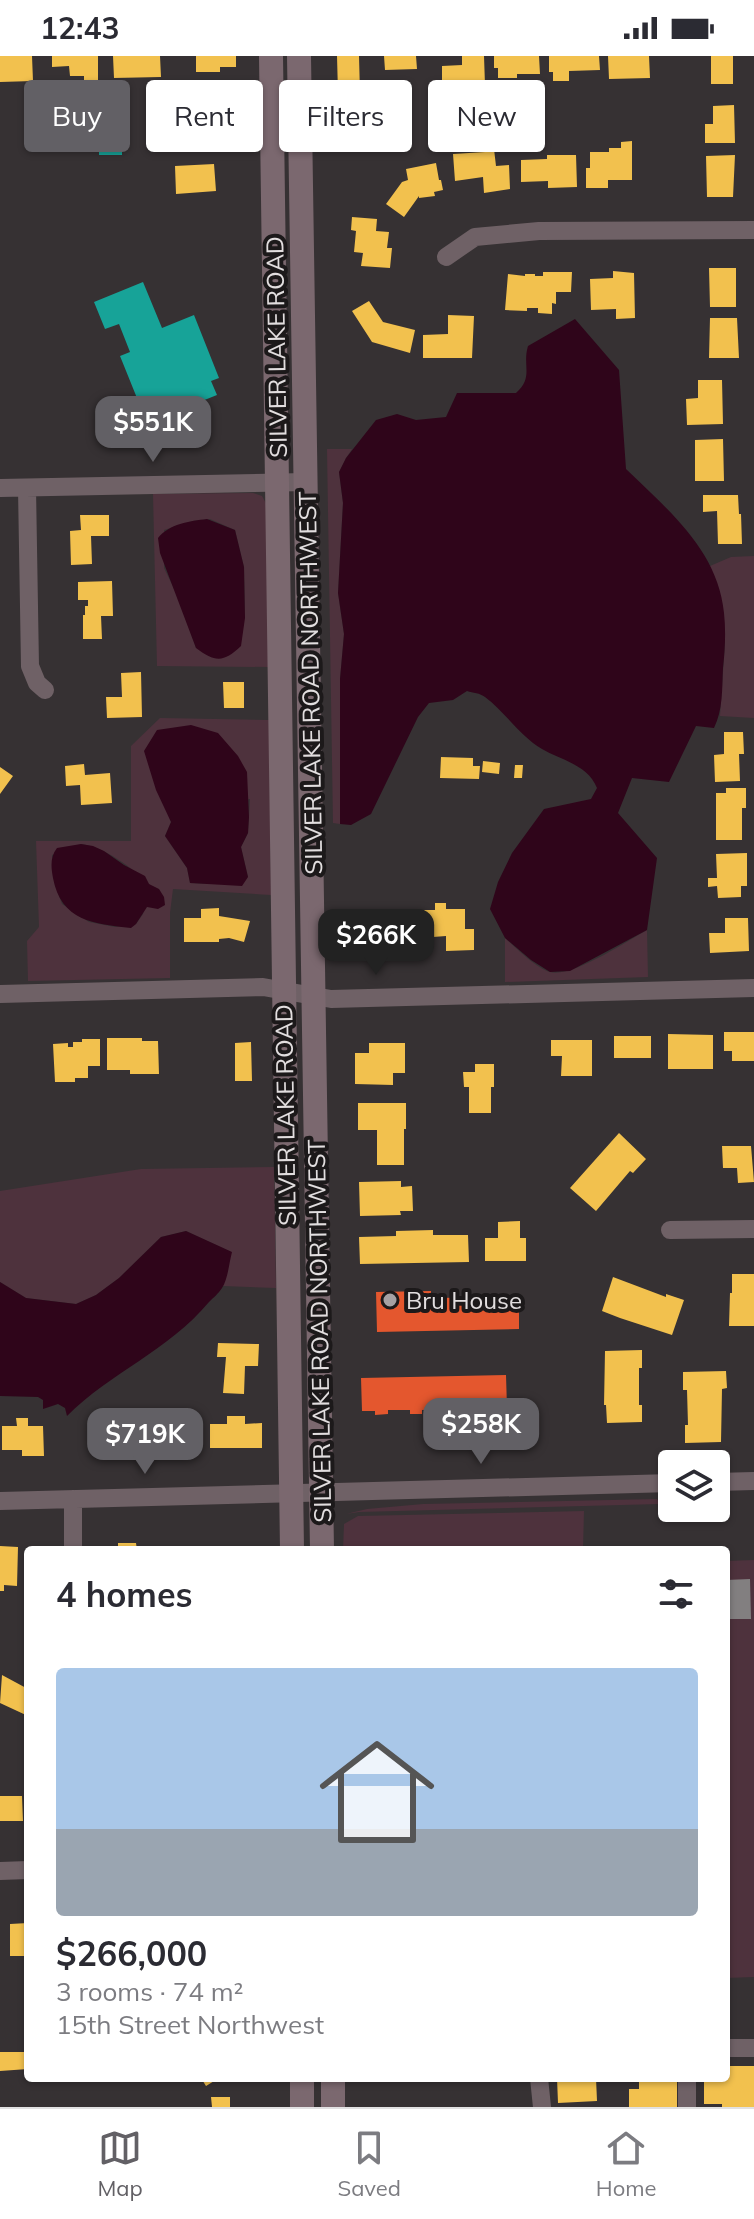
<!DOCTYPE html>
<meta charset="utf-8">
<style>
:root{--surface:#fff;--page:#f7f7f7;--text:#2b2b33;--muted:#7c7c81;--line:#e1e1e2;--accent:#626065}
body{margin:0;font-family:Mulish,sans-serif;background:var(--page);color:var(--text);height:100vh;display:flex;flex-direction:column;font-size:30px;white-space:nowrap}
*{box-sizing:border-box;margin:0}
p{font-size:26px;color:var(--muted)}
.icon{flex:none;width:44px;height:44px;fill:none;stroke:currentColor;stroke-width:2;stroke-linecap:round;stroke-linejoin:round}
.map{position:relative;flex:1;overflow:hidden}
.sheet{position:absolute;left:24px;top:1490px;width:706px;height:536px;display:flex;flex-direction:column;background:var(--surface);border-radius:8px;box-shadow:0 2px 6px #0004}
.sheet>*{flex:none}
.top-card{position:absolute;left:24px;top:24px;width:706px;height:72px;display:flex;gap:16px}
.fabs{position:absolute;left:658px;top:1394px;display:grid;gap:16px}
.fabs a{display:grid;place-items:center;width:72px;height:72px;border-radius:8px;background:var(--surface);box-shadow:0 2px 6px #0004;font-size:40px}
.price{position:absolute;translate:-50% -68px;padding:0 18px;border-radius:16px;background:var(--accent);color:#fff;font-size:26px;line-height:52px;filter:drop-shadow(0 2px 4px #0008)}
.price::after{content:'';position:absolute;left:50%;top:48px;width:24px;height:18px;margin-left:-12px;background:inherit;clip-path:polygon(0 0,100% 0,50% 100%)}
.price.current{background:#222;color:#fff}
ul{padding:0;list-style:none}
li{display:grid;align-content:center;gap:16px;height:424px;padding:0 32px}
li span{display:grid;place-items:center;height:248px;border-radius:8px;color:#555}
li>.icon{margin-inline-start:auto}
span .icon{width:144px;height:144px;fill:#fffc;stroke-width:1}
li b{font-size:34px}
h2{display:flex;justify-content:space-between;align-items:center;height:96px;padding:0 32px;font-size:34px}
.tag{padding:0 28px;border-radius:8px;background:var(--surface);box-shadow:0 2px 6px #0004;font-size:28px;line-height:72px}
.tag.current{background:var(--accent);color:#fff}
.status{display:flex;justify-content:space-between;align-items:center;height:56px;padding:0 40px;background:var(--surface);direction:ltr}
.status svg{height:22px;fill:currentColor}
.tab-bar{display:flex;justify-content:space-around;align-items:center;height:112px;border-top:2px solid var(--line);background:var(--surface);font-size:22px;color:var(--muted)}
.tab-bar a{display:grid;justify-items:center;gap:4px}
.tab-bar .current{color:var(--accent)}
.map>svg:first-child{display:block}
.green{fill:#4e323d;fill-rule:evenodd}
.water{fill:#2f051a}
.homes{fill:#f2c14e}
.shops{fill:#e4572e}
.public{fill:#17a398}
.building{fill:#827f80}
.lines{fill:none;stroke-linecap:round;stroke-linejoin:round}
.minor{stroke:#6f6166;stroke-width:18}
.major{stroke:#7b686f;stroke-width:24}
.poi-dot{fill:#a6a1a3;stroke:#1c191a;stroke-width:3}
.labels{text-anchor:middle;dominant-baseline:central;stroke-width:8;stroke-linejoin:round;paint-order:stroke}
.street-label{font-size:24px;fill:#e2dedf;stroke:#1c191a}
.poi-label{font-size:24px;fill:#e2dedf;stroke:#1c191a;text-anchor:start}
</style>
<div class="status"><b>12:43</b><svg viewBox="0 0 49 12"><path d="M0 12V9h3v3zM5 12V6h3v6zM10 12V3h3v9zM15 12V0h3v12zM26 1h20v11H26zM47 4h2v5h-2z"/></svg></div>
<div class="map">
<svg width="754" height="2051" viewBox="0 0 754 2051">
<rect width="100%" height="100%" fill="#363133"/>
<path class="green" d="M327,393H352L346,402L339,416L343,447L338,537L344,578L340,623V768L333,767Z
M253,437L262,440L268,451L269,611L157,610L153,438ZM210,463L235,474L244,511L245,562L196,592L178,541L164,512V474L193,465Z
M754,500V662L720,660L725,587L710,510L731,501Z
M160,662L269,664L271,839L173,833L170,857V922L28,925L27,885L39,871L36,785H131V690ZM250,743L248,777L241,791L248,821L212,828L190,827L187,812L165,780L171,766L167,755ZM81,788C105,791 132,812 149,828L143,858L136,868L115,871L89,866L62,848L54,826L52,799Z
M647,874L648,921L505,926V882C516,892 536,912 550,916C572,922 627,885 647,874Z
M274,1111L276,1232L223,1230L231,1196L186,1175L161,1181L119,1222L96,1239L76,1248L26,1242L0,1226V1135L141,1113Z
M657,1443L660,1448L359,1456L346,1458L367,1453L423,1448Z
M584,1455L583,1494H343L344,1468L358,1460Z
M754,1504V1921L726,1922V1505Z"/>
<path class="water" d="M575,263L619,314L626,413C668,454 718,494 724,557C726,575 725,594 723,612C722,633 723,654 714,672L696,670L669,726L632,722L618,757L657,802L647,874L570,915L550,916L531,904L505,882L490,853L498,826L512,797L544,753L591,743L597,732C588,709 561,704 542,693C520,680 505,656 485,641C480,637 473,637 467,635L453,644L429,647L418,661L371,758L351,769L340,768V623L344,578L338,537L343,447L339,416L346,402L376,364L397,358L416,364L446,361L457,337H516C534,321 522,310 528,290Z
M207,463L235,474L244,511L245,562L241,590C224,606 216,607 196,592L160,497L158,482C169,468 190,465 207,463Z
M191,669L218,677L238,700L247,716L249,761L248,777L241,791L248,821L242,830L190,827L187,812L165,780L171,766L156,734L144,695L157,674Z
M81,788L93,790L104,795L124,809L145,820L149,828L159,833L164,841L165,849L158,853L147,851L136,868L131,872C94,868 61,865 53,822C51,811 50,801 57,792Z
M186,1175L232,1196C229,1207 228,1223 222,1232C219,1237 213,1242 209,1246C168,1295 111,1316 67,1360L65,1352L58,1348L43,1353V1344L38,1341L0,1340V1226L26,1242L76,1248L96,1239L119,1222L161,1181Z"/>
<path class="homes" d="M0,0H32L33,25L0,26Z
M52,0H98V31H84V20H70L69,10L52,11Z
M113,0H160L161,21L114,22Z
M196,0H236V11H220V16H196Z
M337,0H359L360,37H338Z
M384,0H416L417,13L385,14Z
M462,0H484L485,29L442,30V10L462,9Z
M494,0H539L540,18H517V22H498V12H494Z
M549,0H599L600,14L569,15V25H553V16H549Z
M608,0H649L650,22L609,23Z
M711,0H733V28H711Z
M734,49L735,87H705V68H713V50Z
M632,85V124H608V132H586V112H590V96H609V92H621V86Z
M494,93L496,110L509,109L510,133L484,137L483,121L455,125L453,98L485,96V94Z
M547,99H576L577,131L548,132V125L521,126V104L547,103Z
M735,99L733,141H707L706,100Z
M436,107L439,124H441L443,134L434,136L435,140L419,142V140L404,161L386,148L402,126L408,124L406,113Z
M214,108L216,135L176,138L175,110Z
M352,161L377,163L376,175L389,176L387,192H392L390,212L361,210L363,197L354,196L356,175L351,174Z
M709,212H736V251H710Z
M613,215L634,217L635,262L616,263V253L591,254L590,223L613,222Z
M543,216H572L571,236H556V248L552,247V258L538,257V252H527V255L505,254L508,218L525,220V218H535V220H543Z
M369,245L383,266L415,274L410,297L372,286L352,255Z
M448,259L474,260L472,302H423V279L448,278Z
M710,262H737L739,302H709Z
M698,324H722L723,368L687,369L686,343L698,342Z
M723,383L724,425H695V384Z
M703,439H738L739,458H741L742,488H718L717,455L703,456Z
M80,459H109V480H91L92,508L71,509L70,475L81,474Z
M112,525L113,560H101L102,583H83V559H85V550H88V544H78V526Z
M141,616L142,661L107,662L106,641H122L121,617Z
M223,626H244V652H224Z
M724,676H743L744,698H739L740,725L715,726L714,699L724,698Z
M441,701L473,702V710H480L479,723L440,722Z
M483,705L500,707L499,718L482,716Z
M84,708L85,719L110,717L112,747L81,749L80,729L66,730L65,710Z
M515,709H523L522,722H514Z
M0,711L13,720L0,738Z
M726,732H746V752H742V784H716V737H726Z
M747,797V830H741V841L718,842L717,830L708,831V822H717L716,798Z
M435,847H446V853H465V873H474V894L446,895V880L433,881V877H420L419,854H435Z
M219,852V860L250,865L244,886L229,882L219,883V886H184V862H201V853Z
M725,862H748L749,895L710,897L709,877H725Z
M397,866V877H407L408,895L360,896L359,867Z
M724,976H754V1005H732V995H724Z
M668,978L713,979V1013H668Z
M614,980H651V1002H614Z
M107,982H142V985H158L159,1018H130V1014H107Z
M82,983H100V1010H88V1022H75V1026H55L53,988L68,987V991H73V986H82Z
M551,984H592V1020H561L562,1000H551Z
M251,986L252,1025H235V987Z
M369,987H405V1017H393V1029L355,1028V997H369Z
M475,1008H494V1031H491V1057H469V1031H464L463,1016H475Z
M358,1047H406V1073H404V1109H377V1074H358Z
M619,1077L646,1103L633,1117L630,1115L596,1155L570,1132Z
M722,1090H751L754,1126L738,1127L737,1112H723Z
M401,1125V1131L412,1130L413,1155H400L401,1159L360,1160L359,1126Z
M520,1165V1182H526V1205H485V1182H498V1166Z
M433,1174V1179H468L469,1206L360,1208L359,1181L396,1180V1175Z
M732,1218H754V1270H729L730,1237H732Z
M613,1221L666,1241V1238L684,1244L672,1279L620,1262L602,1255Z
M218,1287L259,1288L258,1310H245L244,1338L223,1337L226,1301H217Z
M642,1294V1312H639V1349H642V1366L607,1367L606,1349H604L605,1295Z
M726,1315L727,1332L722,1333L721,1386L685,1387V1369H688L687,1334H683V1316Z
M227,1360H245V1368L262,1367V1392H210V1368H227Z
M16,1362H28V1370H43L44,1400H22V1394H2V1370H17Z
M165,1374L166,1394L144,1395L143,1392H112V1377Z
M118,1487H136L137,1494H118Z
M0,1490L18,1491L17,1530L4,1529V1535H0Z
M2,1619L28,1633V1660L0,1647Z
M0,1740H22L23,1765H0Z
M28,1867V1900H10V1868Z
M0,1996H27L28,2013L0,2015Z
M726,2010H754V2051H722V2048H704V2022H726Z
M201,2022H219L206,2030Z
M557,2022H596L597,2045L558,2047Z
M639,2022H677V2051H629V2033H639Z
M211,2041H230V2051H212Z"/>
<path class="shops" d="M431,1235V1242L519,1241V1273L377,1276L376,1236Z
M506,1319L507,1352H475V1355H463V1353L422,1354V1358H410V1354H388V1358L375,1359V1355H362L361,1322Z"/>
<path class="public" d="M122,81V99H99V82Z
M143,226L162,272L194,259L219,322L211,325L217,339L172,357L166,342L141,352L120,300L130,296L119,268L105,273L94,246Z"/>
<path class="building" d="M750,1523L751,1563H726V1524Z"/>
<g class="lines">
<path class="minor" d="M446,201L475,181L539,175L754,174
M0,432L307,426
M27,432L30,610L37,627L45,634
M0,938L263,931L331,943L754,932
M670,1174L754,1173
M716,1426L754,1425
M0,1445L672,1427
M73,1494V1443
M0,1815L28,1814
M726,1992H754
M539,2022L542,2051
M687,2051V2022"/>
<path class="major" d="M271,0C280,498 283,996 292,1494
M299,0L322,1494
M302,2022V2051
M333,2022V2051"/>
</g>
<circle class="poi-dot" cx="390" cy="1244" r="8"/>
<g class="labels">
<g class="street-label">
<text transform="translate(276 291) rotate(-91)">SILVER LAKE ROAD</text>
<text transform="translate(310 627) rotate(-91)">SILVER LAKE ROAD NORTHWEST</text>
<text transform="translate(285 1059) rotate(-91)">SILVER LAKE ROAD</text>
<text transform="translate(319 1275) rotate(-91)">SILVER LAKE ROAD NORTHWEST</text>
</g>
<g class="poi-label">
<text x="406" y="1244">Bru House</text>
</g>
</g>
</svg>
<div class="fabs">
<a><svg class="icon" aria-label="layers" viewBox="0 0 24 24"><path d="M12 4l9 5-9 5-9-5zM3 14l9 5 9-5"/></svg></a>
</div>
<b class="price" style="left:153px;top:408px">$551K</b>
<b class="price current" style="left:376px;top:921px">$266K</b>
<b class="price" style="left:481px;top:1410px">$258K</b>
<b class="price" style="left:145px;top:1420px">$719K</b>
<div class="top-card">
<a class="tag current">Buy</a>
<a class="tag">Rent</a>
<a class="tag">Filters</a>
<a class="tag">New</a>
</div>
<section class="sheet">
<h2>4 homes<svg class="icon" aria-label="filters" viewBox="0 0 24 24"><path d="M4 7h16M4 17h16"/><circle cx="9" cy="7" r="2"/><circle cx="15" cy="17" r="2"/></svg></h2>
<ul>
<li><span style="background:linear-gradient(#a9c7e8 65%,#9aa5b1 0)"><svg class="icon" aria-label="home" viewBox="0 0 24 24"><path d="M3 11l9-7 9 7M6 9v11h12V9"/></svg></span><div><b>$266,000</b><p>3 rooms · 74 m²</p><p>15th Street Northwest</p></div></li>
</ul>
</section>
</div>
<nav class="tab-bar">
<a class="current"><svg class="icon" aria-label="map" viewBox="0 0 24 24"><path d="M3 6l6-2 6 2 6-2v14l-6 2-6-2-6 2zM9 4v14M15 6v14"/></svg>Map</a>
<a><svg class="icon" aria-label="saved" viewBox="0 0 24 24"><path d="M7 4h10v16l-5-4-5 4z"/></svg>Saved</a>
<a><svg class="icon" aria-label="home" viewBox="0 0 24 24"><path d="M3 11l9-7 9 7M6 9v11h12V9"/></svg>Home</a>
</nav>
